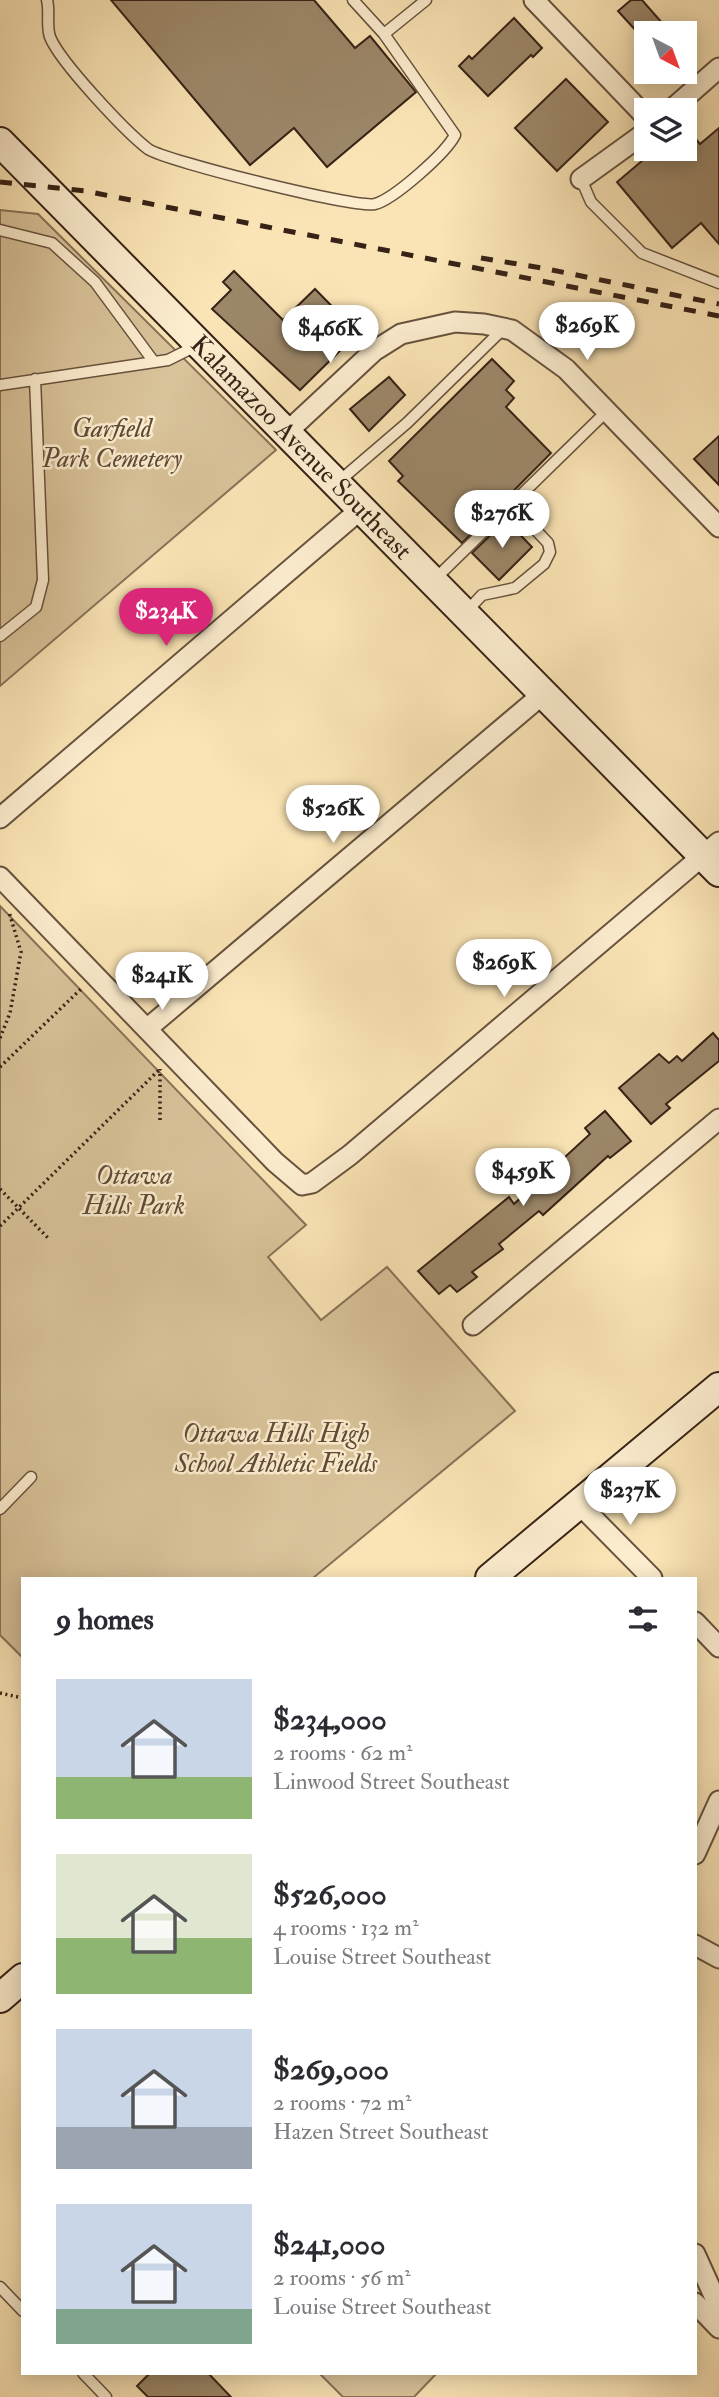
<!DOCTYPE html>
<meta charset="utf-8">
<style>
:root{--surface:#fff;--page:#f2f2f3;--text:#2b2b33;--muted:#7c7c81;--accent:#db2777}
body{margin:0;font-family:"IM FELL Double Pica",serif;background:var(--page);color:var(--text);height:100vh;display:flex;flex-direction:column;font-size:26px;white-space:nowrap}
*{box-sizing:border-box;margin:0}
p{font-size:23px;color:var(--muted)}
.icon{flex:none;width:38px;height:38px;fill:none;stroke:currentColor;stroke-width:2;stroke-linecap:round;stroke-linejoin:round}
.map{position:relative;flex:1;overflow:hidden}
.sheet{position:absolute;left:21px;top:1577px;width:676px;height:798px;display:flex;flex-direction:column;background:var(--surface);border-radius:0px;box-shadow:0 4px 18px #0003}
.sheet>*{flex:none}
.needle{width:46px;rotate:139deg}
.controls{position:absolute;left:634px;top:21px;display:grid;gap:14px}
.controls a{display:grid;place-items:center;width:63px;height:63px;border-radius:0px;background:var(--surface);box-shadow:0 4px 18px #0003;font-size:35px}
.price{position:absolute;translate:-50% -60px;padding:0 16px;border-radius:24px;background:#fff;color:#222;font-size:23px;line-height:46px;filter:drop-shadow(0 2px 4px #0008)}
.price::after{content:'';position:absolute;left:50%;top:42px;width:21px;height:16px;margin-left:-10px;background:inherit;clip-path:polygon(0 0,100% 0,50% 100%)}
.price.selected{background:var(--accent);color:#fff}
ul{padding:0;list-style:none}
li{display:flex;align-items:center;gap:21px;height:175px;padding:0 35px}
li span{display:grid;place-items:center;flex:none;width:196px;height:140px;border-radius:0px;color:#555}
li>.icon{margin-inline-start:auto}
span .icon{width:84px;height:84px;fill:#fffc;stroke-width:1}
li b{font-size:30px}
h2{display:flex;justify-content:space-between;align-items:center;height:84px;padding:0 35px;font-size:30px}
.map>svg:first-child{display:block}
.green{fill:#d9c39a;stroke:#887258;stroke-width:2}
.building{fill:#9c8769;stroke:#362216;stroke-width:2}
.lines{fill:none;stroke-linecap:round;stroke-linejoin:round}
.lane-casing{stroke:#67523e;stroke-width:13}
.street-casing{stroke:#67523e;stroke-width:23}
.secondary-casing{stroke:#362216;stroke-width:32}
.path{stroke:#362216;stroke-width:3.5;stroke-dasharray:2 3.5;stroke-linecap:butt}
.lane{stroke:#fcedcf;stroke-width:10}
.street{stroke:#fcedcf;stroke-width:19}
.secondary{stroke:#fcedcf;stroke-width:28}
.rail{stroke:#362216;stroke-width:5;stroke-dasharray:12 12;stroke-linecap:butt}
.labels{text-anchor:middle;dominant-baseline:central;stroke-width:5;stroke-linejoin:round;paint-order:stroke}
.park-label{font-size:26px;font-style:italic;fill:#5f4a37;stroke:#fcedcf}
.street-label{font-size:26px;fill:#362216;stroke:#fcedcf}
</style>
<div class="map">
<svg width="719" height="2397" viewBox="0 0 719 2397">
<rect width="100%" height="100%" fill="#fae4b5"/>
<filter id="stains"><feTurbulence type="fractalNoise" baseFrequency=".00286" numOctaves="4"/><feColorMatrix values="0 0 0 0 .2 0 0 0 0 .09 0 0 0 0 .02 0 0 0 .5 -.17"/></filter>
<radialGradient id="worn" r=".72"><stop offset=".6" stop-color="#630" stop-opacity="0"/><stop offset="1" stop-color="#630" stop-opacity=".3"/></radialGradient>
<path class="green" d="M0,210L38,214L276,450L0,686Z
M0,906L306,1225L268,1257L321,1320L387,1267L515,1411L313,1578H23V1658L0,1635Z
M319,2373H437L414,2397H343Z"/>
<path class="building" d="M111,0H314L355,48L370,36L416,92L327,167L294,128L250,165Z
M631,0H642L671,33H638L618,11Z
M514,18L542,48L533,57L531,55L488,96L459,66L469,56L472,59Z
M566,79L608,122L557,171L515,128Z
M684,125L700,144L719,128V244L701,223L672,248L617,182L656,149H684Z
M234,271L283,320L315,289L358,333L300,390L212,309L231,290L223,282Z
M492,359L514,381L506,390L514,398L506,407L551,453L462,543L398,481L403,476L389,461Z
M389,377L405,395L369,431L350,409Z
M719,436V485L694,459Z
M506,520L532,547L499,580L472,553Z
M713,1033L719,1040V1061L666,1104L670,1108L651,1124L619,1088L659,1054L669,1063L677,1056L682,1061Z
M605,1111L631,1141L610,1158L608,1156L543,1215L539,1211L499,1244L503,1249L472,1272L477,1277L457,1292L450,1285L439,1294L418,1271L509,1197L514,1204L590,1134L585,1128Z
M150,2373H208L231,2397H148L137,2386Z"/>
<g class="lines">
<g class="lane-casing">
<path id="lane" d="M47,0C50,11 46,26 50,37C60,62 125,131 148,149C165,161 358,209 375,204C394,199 446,153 455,135L384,34L353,0
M384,34L426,0
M581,179L591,202L642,253L719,283
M0,230L52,243L95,282L154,362
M0,385L168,360L196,346
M337,483L407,423L503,329
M435,579L607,411
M467,611L482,595L515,588L544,564L550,552L548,543L512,505
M0,636L36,607L43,580L35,379
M0,1509L31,1477
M0,2287L23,2311
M83,2373L106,2397"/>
</g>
<g class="street-casing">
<path id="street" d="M534,0L646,117
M671,110L719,68
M581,179L646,132
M287,432L374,351L401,334L455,322L484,324L512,330L566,369L719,527
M0,818L361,509
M0,877L275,1162L302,1185L312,1183L350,1155L719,842
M148,1028L543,694
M473,1325L719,1119
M579,1504L652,1578
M695,1622L719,1647
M695,1854L719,1801
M695,1945L719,1958
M695,2254L719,2307
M695,2303L719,2328"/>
</g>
<g class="secondary-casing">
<g id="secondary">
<path id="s1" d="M0,142L719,872"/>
<path d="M490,1578L719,1387"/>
<path d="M0,1998L23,1978"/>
</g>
</g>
<path class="path" d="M0,1038L10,1013L21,952L9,912
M0,1067L83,987
M160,1120V1069
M0,1189L50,1240
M0,1226L160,1069
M0,1693L23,1698"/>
<use href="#lane" class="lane"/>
<use href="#street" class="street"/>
<use href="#secondary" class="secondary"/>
<path class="rail" d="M0,182L85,191L719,316
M481,258L542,268L719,304"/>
</g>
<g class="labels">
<g class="park-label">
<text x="112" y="429">Garfield<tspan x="112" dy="30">Park Cemetery</tspan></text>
<text x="134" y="1176">Ottawa<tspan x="134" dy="30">Hills Park</tspan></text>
<text x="276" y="1434">Ottawa Hills High<tspan x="276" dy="30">School Athletic Fields</tspan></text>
</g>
<g class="street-label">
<text stroke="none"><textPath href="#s1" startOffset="429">Kalamazoo Avenue Southeast</textPath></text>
</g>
</g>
<rect width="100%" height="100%" filter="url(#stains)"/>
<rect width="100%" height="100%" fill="url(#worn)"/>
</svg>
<div class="controls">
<a><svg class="needle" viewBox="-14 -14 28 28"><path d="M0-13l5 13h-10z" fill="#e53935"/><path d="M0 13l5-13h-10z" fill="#7c7c81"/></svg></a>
<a><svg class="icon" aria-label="layers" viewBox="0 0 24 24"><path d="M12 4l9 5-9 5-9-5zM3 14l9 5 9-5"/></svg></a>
</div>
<b class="price" style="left:587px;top:362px">$269K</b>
<b class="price" style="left:330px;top:365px">$466K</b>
<b class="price" style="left:502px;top:550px">$276K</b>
<b class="price selected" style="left:166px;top:648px">$234K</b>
<b class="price" style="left:333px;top:845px">$526K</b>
<b class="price" style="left:504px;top:999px">$269K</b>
<b class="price" style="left:162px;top:1012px">$241K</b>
<b class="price" style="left:523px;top:1208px">$459K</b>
<b class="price" style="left:630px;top:1527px">$237K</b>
<section class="sheet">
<h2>9 homes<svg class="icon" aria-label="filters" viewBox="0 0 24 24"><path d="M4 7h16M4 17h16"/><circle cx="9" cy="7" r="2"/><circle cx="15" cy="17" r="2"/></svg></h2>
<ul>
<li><span style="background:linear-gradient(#c9d6e8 70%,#8fb573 0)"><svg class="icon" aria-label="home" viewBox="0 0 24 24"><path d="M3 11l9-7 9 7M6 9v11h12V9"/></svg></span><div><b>$234,000</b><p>2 rooms · 62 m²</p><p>Linwood Street Southeast</p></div></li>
<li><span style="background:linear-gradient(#dfe7d0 60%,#8fb573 0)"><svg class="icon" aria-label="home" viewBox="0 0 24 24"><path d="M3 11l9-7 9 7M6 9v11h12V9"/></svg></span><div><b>$526,000</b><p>4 rooms · 132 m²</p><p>Louise Street Southeast</p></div></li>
<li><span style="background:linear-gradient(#c9d6e8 70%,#9aa5b1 0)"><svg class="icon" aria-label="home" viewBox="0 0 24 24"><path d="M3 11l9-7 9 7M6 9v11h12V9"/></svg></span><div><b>$269,000</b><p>2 rooms · 72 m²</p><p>Hazen Street Southeast</p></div></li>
<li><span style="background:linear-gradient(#c9d6e8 75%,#7fa58c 0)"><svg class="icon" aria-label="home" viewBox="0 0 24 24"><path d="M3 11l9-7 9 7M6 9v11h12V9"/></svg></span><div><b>$241,000</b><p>2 rooms · 56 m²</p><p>Louise Street Southeast</p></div></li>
</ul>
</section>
</div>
